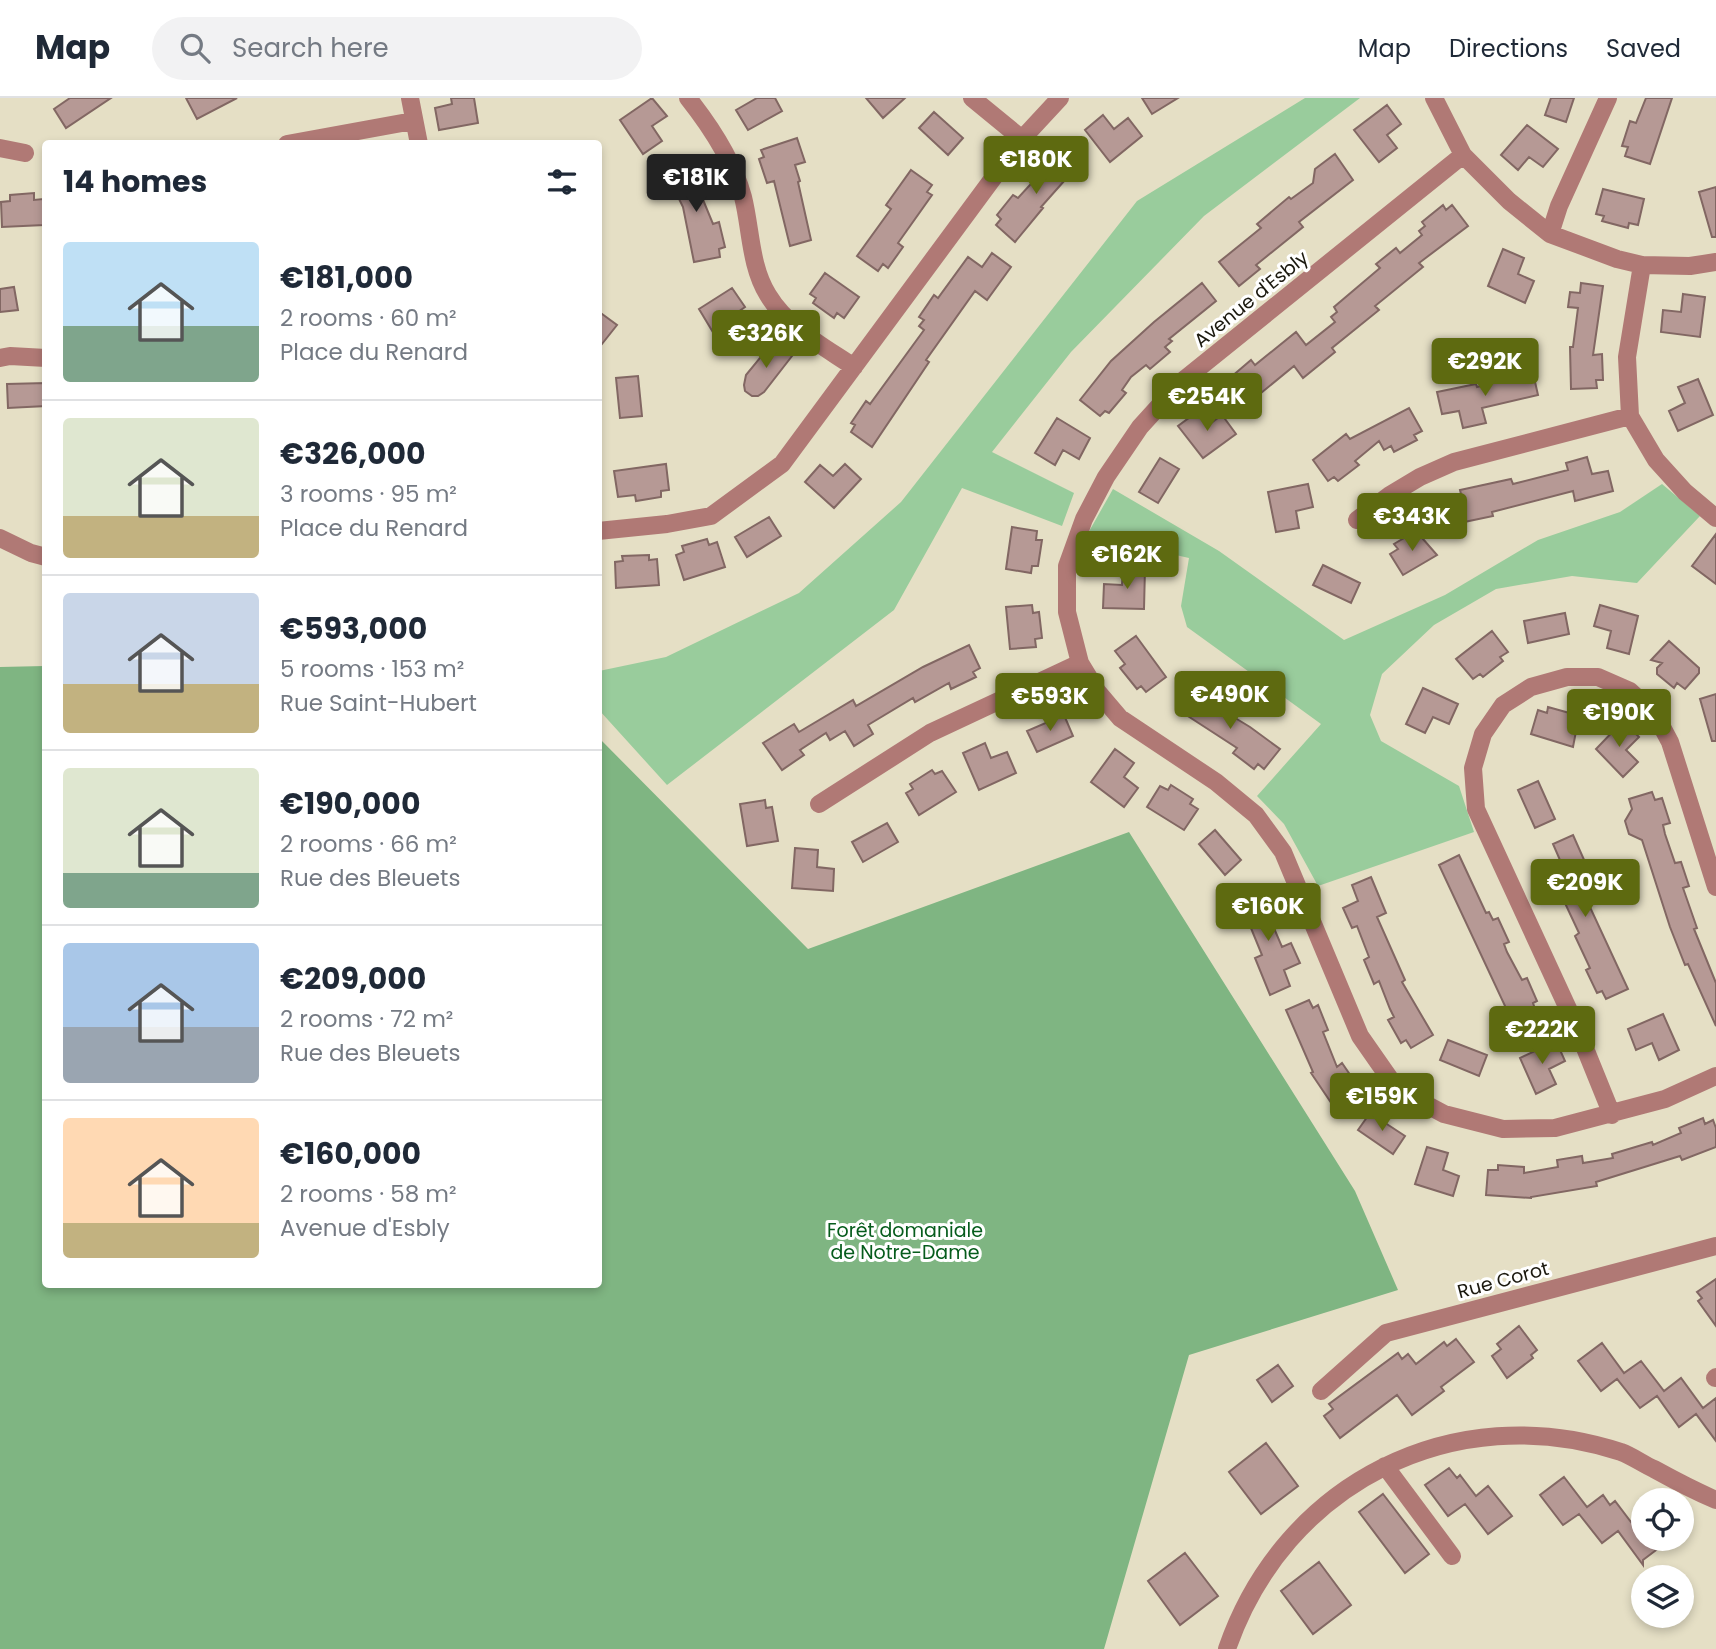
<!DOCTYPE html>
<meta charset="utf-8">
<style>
:root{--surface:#fff;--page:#f2f2f3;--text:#1f2937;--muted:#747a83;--line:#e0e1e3;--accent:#5e6a10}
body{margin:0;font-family:Poppins,sans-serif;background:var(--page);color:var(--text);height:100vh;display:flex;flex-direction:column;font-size:26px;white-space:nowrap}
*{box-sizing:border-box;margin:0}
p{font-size:23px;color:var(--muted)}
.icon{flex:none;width:38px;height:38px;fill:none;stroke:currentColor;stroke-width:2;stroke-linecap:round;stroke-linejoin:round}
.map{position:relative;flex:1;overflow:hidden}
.side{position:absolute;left:42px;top:42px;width:560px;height:1148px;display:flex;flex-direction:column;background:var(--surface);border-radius:7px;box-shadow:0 4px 10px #0003}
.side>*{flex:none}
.controls{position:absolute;left:1631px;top:1390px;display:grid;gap:14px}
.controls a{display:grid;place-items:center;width:63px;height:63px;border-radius:50%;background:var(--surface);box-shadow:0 4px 10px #0003;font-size:35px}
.price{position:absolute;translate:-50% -60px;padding:0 16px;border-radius:7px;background:var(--accent);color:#fff;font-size:23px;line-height:46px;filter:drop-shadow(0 2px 4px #0008)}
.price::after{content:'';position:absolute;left:50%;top:42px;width:21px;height:16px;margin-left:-10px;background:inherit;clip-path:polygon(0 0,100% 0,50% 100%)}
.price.current{background:#222;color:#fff}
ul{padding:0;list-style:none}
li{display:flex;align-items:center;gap:21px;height:175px;padding:0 21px}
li+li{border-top:2px solid var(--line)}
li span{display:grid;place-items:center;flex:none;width:196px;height:140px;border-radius:7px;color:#555}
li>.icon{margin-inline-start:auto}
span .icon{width:84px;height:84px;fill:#fffc;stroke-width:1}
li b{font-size:30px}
h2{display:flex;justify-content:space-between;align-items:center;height:84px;padding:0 21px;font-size:30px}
header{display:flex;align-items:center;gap:42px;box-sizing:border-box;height:98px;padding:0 35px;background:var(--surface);border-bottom:2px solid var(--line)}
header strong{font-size:33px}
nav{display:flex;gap:38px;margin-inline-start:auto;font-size:24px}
.search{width:490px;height:63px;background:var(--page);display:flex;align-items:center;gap:18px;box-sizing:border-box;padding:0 24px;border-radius:38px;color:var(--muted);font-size:26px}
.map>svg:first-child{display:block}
.green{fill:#99cc9c}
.forest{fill:#7fb582}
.building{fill:#b69995;stroke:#826763;stroke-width:2}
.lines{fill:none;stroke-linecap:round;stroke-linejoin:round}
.minor{stroke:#b07975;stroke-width:18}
.labels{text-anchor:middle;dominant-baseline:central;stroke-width:6;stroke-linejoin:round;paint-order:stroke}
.street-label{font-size:19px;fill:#1b190f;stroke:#fff}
.park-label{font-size:19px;fill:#065c1c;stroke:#fff}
</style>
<header>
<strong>Map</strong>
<div class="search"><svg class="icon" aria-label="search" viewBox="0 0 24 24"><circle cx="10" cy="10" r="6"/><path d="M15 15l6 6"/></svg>Search here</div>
<nav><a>Map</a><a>Directions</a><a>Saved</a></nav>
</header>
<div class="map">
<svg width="1716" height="1551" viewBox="0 0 1716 1551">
<rect width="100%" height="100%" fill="#e5dfc5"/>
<path class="green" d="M1305,0H1360L1204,118L1071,254L992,354L1074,395L1062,428L962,390L894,512L667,687L599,612V573L666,559L799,495L901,404L1137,103Z
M1662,386L1700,418L1637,485L1572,478L1496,491L1434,527L1382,576L1370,617L1381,643L1459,688L1474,734L1318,788L1284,726L1257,698L1321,626L1187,529L1181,508L1189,460L1087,437L1113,391L1219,453L1344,542L1445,497L1538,442L1620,414Z"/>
<path class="forest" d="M45,568L46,1186H598L599,640L808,851L1129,734L1355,1093L1398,1192L1189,1257L1104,1551H0V569Z"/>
<path class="building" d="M70,0H111L66,30L54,11Z
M186,0H237L197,21Z
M451,0H474L478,25L439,32L435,10L452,6Z
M652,0L667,18L652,28L662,43L643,56L620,22Z
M757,0H775L782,13L748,32L736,12Z
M866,0H905L883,20Z
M1142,0H1178L1152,16Z
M1551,0H1574L1566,24L1545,17Z
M1646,0H1672L1650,66L1625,58L1628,49L1622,48L1630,23L1636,25Z
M1387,7L1401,26L1387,37L1397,50L1379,64L1354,32Z
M934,14L963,40L948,57L919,30Z
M1103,17L1114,31L1128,20L1142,38L1110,64L1085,32Z
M1527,27L1558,51L1543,69L1529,59L1518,72L1501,57Z
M797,40L805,64L795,67L800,83L798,84L811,142L790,148L774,83L767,85L759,61L764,59L761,52Z
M1065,49L1081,64L1041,109L1043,110L1015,144L996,127L1001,121L997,117L1013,97L1018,100Z
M1335,56L1353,82L1299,124L1303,129L1256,167L1260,171L1239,188L1219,164L1261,130L1257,126L1289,99L1291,101L1313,85L1315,71Z
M684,62L692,75L713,126L719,124L725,149L719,151L720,159L694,164L683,109L664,70Z
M911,72L932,87L927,94L932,97L898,145L903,149L888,170L883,166L878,173L857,158L891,111L886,107Z
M1716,89V139H1712L1699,94Z
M1603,91L1644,101L1638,127L1629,125L1628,130L1602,123L1604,118L1596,116Z
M34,95V102L43,101L44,127L2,129L1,104L10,103V97Z
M1443,107L1446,112L1452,107L1468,128L1419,165L1423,169L1375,208L1379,212L1332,250L1335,254L1303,280L1294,268L1245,308L1228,288L1235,283L1231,279L1251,262L1255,267L1296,234L1306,247L1335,224L1331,219L1337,214L1334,209L1380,170L1376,166L1396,150L1400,155L1422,137L1419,133L1425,128L1422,124Z
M1503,151L1524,160L1518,176L1534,183L1525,205L1488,188Z
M992,155L1011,169L987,202L975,193L926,262L929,264L872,349L851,334L855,327L851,325L866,303L870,306L924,232L919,228L924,222L919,219L934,197L938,200L968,159L982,169Z
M825,175L859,199L844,220L837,215L834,220L813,205L816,200L810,196Z
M1202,185L1216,203L1169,241L1172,243L1165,249L1170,254L1150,271L1146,267L1131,279L1122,292L1126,295L1109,315L1105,313L1100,318L1080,302L1111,263L1154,224Z
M1581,185L1603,188L1593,257L1602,256L1603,282H1596L1597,290L1571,291L1570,249H1573L1578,210L1568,209L1570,194L1580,195Z
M14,189L18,212L0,214V191Z
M732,190L745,209L731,219L740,234L720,246L699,211Z
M1683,196L1705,199L1700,239L1661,234L1663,212L1681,214Z
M598,213L617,227L598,251Z
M773,244L792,258L764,294L758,298H752L745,293L744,287L746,277Z
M1533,275L1538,297L1482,310L1486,325L1463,330L1459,313L1442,316L1437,294L1476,286L1477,289Z
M638,278L642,318L620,320L616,280Z
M1698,281L1713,317L1678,333L1669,313L1685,305L1678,289Z
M46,285V308L8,310L7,286Z
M1409,310L1422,333L1414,337L1417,342L1394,354L1391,348L1384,352L1379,343L1355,363L1359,367L1338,383L1334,379L1328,383L1313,362L1346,336L1350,341Z
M1197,314L1207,328L1222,317L1236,336L1203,360L1178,328Z
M1057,320L1090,340L1079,361L1063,352L1055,367L1035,355Z
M1587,359L1592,376L1608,373L1613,393L1575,403L1573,393L1492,414L1493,418L1450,427L1445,403L1460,400L1463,404L1460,392L1511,381L1513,386L1568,372L1566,365Z
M1160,360L1179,371L1158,405L1139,394Z
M666,366L669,392L661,393V399L636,403L635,397L618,399L614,373Z
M845,366L861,381L834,410L805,384L820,367L833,378Z
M1308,386L1313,409L1296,413L1299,430L1276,434L1268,394Z
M769,419L781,438L747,459L735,439Z
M1012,429L1037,433L1036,442H1042L1038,468H1032L1031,475L1006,471Z
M1416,433L1437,457L1403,477L1390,456L1398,451L1394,446Z
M1716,436V486L1692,468Z
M707,441L709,447L717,444L725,469L684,482L676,457L684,454L682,448Z
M649,457V462L657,461L659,487L616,490L615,464L623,463L622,458Z
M1323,467L1360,485L1351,505L1313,487Z
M1123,469L1145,470L1144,511L1103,510L1104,486L1122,487Z
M1032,507L1033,515L1039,514L1042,540L1035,541L1036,549L1010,551L1006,509Z
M1600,507L1638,518L1629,556L1607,550L1611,533L1594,528Z
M1565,515L1569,536L1528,545L1524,523Z
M1492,533L1508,554L1500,559L1503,563L1483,579L1480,576L1473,581L1456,561Z
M1136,538L1166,579L1146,594L1141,588L1137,591L1120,570L1125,566L1115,553Z
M1669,543L1699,570V575L1685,591L1677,585L1674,590L1657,576V570L1662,565L1651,562Z
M969,547L980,570L973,574L976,579L951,591L949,585L915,604L913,600L868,627L873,636L854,648L845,633L830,642L826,635L800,652L804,657L782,672L763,645L794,626L799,634L853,602L856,608L923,569Z
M1423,590L1458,606L1449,626L1433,619L1425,635L1406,626Z
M1189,592L1250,629L1280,651L1264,671L1258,666L1254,671L1233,655L1237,650L1177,611Z
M1716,596V643H1712L1700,601Z
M1548,609L1573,616L1572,622L1578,623L1573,649L1531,636L1538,612L1547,615Z
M1064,617L1073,638L1037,654L1027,633Z
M1623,623L1639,639L1626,652L1638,664L1623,679L1596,651Z
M985,645L991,660L1007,654L1016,675L979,692L963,655Z
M1115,651L1134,665L1124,679L1138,690L1124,709L1091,684Z
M932,672L935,676L942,673L956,694L919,717L906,695L913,691L910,686Z
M1538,683L1555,721L1535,730L1518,692Z
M1171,687L1193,701L1190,706L1198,711L1184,732L1147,709L1160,688L1168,692Z
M1652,694L1655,702L1662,700L1670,725L1663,727L1665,736L1675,765L1681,764L1689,788L1683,790L1697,830L1694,831L1716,885V928L1688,866L1685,867L1670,829L1642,742L1629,736L1625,723L1632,711L1629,701Z
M765,702L766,710L772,709L778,743L747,748L740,706Z
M887,725L898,744L863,764L852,744Z
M1215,732L1241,762L1225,777L1199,746Z
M1573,737L1589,773L1576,779L1628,891L1606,901L1602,893L1597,895L1586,872L1590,870L1575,838L1579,835L1557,788L1554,789L1545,769L1560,762L1553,746Z
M795,750L818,752L817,769L834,771L833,793L792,790Z
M1459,757L1486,815L1489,814L1493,822L1498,820L1509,844L1504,846L1507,854L1522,882L1527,880L1537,903L1533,905L1536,914L1513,925L1439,767Z
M1371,779L1386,815L1377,819L1405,882L1402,884L1433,937L1411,950L1406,942L1401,945L1388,922L1394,919L1390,911L1379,883L1374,886L1364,862L1369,859L1357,828L1352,830L1343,810L1358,803L1352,787Z
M1256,788L1282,849L1291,845L1300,865L1284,872L1290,888L1270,897L1255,860L1262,857L1237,796Z
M1309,902L1313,910L1318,907L1328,932L1323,934L1337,969L1342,965L1357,987L1346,993L1355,999L1336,1012L1311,975L1313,974L1286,912Z
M1663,916L1679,952L1659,962L1652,945L1636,952L1628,931Z
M1448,942L1487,957L1479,978L1440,962Z
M1556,943L1565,963L1549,971L1556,986L1536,996L1520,960Z
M1370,1015L1405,1038L1393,1056L1358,1032Z
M1703,1020L1705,1026L1713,1022L1716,1030V1049L1682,1062L1680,1058L1596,1084L1597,1088L1531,1099V1100L1486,1097L1488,1072H1498V1067L1524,1069V1075L1558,1069L1557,1062L1582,1058L1583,1065L1613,1060L1612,1056L1652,1044L1653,1047L1681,1035L1679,1030Z
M1427,1049L1448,1055L1443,1072L1459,1078L1453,1098L1415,1086Z
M1716,1181V1228L1698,1203L1702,1200L1697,1194Z
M1519,1228L1537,1252L1531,1257L1533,1260L1507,1280L1492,1258L1501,1251L1497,1246Z
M1456,1241L1474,1264L1441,1289L1444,1293L1412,1317L1397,1297L1340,1340L1324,1318L1333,1311L1329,1306L1398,1255L1402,1261L1408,1256L1416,1266L1444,1244L1447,1248Z
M1602,1245L1624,1275L1641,1263L1664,1293L1681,1280L1703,1310L1716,1300V1343L1696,1316L1679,1329L1657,1298L1640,1310L1617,1281L1601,1293L1578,1263Z
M1278,1267L1293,1288L1272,1304L1257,1282Z
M1266,1345L1298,1388L1261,1416L1229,1374Z
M1449,1370L1457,1380L1460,1377L1476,1398L1488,1388L1512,1418L1488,1436L1465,1406L1448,1418L1425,1387Z
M1564,1379L1587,1409L1603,1397L1610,1407L1615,1403L1631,1424L1643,1414V1440H1672L1643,1462V1467L1618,1433L1602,1445L1579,1416L1563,1427L1540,1397Z
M1383,1396L1429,1456L1405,1475L1359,1414Z
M1185,1455L1218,1498L1180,1527L1148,1483Z
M1319,1464L1351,1507L1313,1536L1281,1493Z"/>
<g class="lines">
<path class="minor" d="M410,0L419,46
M688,0C711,29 733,62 743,99C751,131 750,168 768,197C788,230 823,248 854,269
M972,0L1022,41
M1434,0L1463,57L1509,103L1550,136L1617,161L1642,167L1690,168L1716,164
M287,46L413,23
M0,50L25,55
M1463,57L1180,285L1140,329L1106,379L1084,421L1067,468V514L1080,565L1097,593L1120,620L1216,684L1256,717L1283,754L1360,938L1397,991L1444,1016L1503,1031L1555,1030L1665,1001L1716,978
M1550,136L1559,108L1608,0
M1642,167L1627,259L1630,318L1656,362L1685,394L1716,420
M0,260L10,258L46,260
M1357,422L1390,397L1420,379L1454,364L1630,318
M598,433L667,426L711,418L782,366L1022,41L1060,0
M0,440L31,455L46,459
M819,706L930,635L1080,565
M1612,1017L1576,928L1476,711L1473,670L1483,636L1503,607L1531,589L1567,579H1598L1630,593L1655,616L1670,644L1716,789
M1715,1280L1716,1279
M1321,1293L1386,1235L1716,1148
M1385,1368L1452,1458
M1227,1551C1284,1385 1454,1299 1621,1354C1632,1358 1643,1366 1654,1371C1674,1382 1695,1393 1716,1402"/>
</g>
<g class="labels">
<g class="street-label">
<text transform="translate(1251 201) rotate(-39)">Avenue d'Esbly</text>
<text transform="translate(1503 1182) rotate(-15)">Rue Corot</text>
</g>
<g class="park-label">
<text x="905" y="1132">Forêt domaniale<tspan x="905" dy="22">de Notre-Dame</tspan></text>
</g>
</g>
</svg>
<div class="controls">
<a><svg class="icon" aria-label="locate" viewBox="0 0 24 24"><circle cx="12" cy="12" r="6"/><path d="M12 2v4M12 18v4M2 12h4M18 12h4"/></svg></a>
<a><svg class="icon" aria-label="layers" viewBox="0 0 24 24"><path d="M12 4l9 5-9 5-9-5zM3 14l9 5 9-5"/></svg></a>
</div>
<b class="price" style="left:1036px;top:98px">€180K</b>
<b class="price current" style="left:696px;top:116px">€181K</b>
<b class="price" style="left:766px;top:272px">€326K</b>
<b class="price" style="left:1485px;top:300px">€292K</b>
<b class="price" style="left:1207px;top:335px">€254K</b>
<b class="price" style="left:1412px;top:455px">€343K</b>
<b class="price" style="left:1127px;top:493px">€162K</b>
<b class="price" style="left:1230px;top:633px">€490K</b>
<b class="price" style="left:1050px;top:635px">€593K</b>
<b class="price" style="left:1619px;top:651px">€190K</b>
<b class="price" style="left:1585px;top:821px">€209K</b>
<b class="price" style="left:1268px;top:845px">€160K</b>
<b class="price" style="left:1542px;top:968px">€222K</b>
<b class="price" style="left:1382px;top:1035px">€159K</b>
<section class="side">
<h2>14 homes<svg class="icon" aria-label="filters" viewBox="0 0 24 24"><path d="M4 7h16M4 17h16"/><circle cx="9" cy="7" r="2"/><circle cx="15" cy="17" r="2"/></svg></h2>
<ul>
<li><span style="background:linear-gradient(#bfe0f5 60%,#7fa58c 0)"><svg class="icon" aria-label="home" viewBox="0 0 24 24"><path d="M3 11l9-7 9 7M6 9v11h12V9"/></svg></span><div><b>€181,000</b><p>2 rooms · 60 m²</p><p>Place du Renard</p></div></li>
<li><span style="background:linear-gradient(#dfe7d0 70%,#c2b280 0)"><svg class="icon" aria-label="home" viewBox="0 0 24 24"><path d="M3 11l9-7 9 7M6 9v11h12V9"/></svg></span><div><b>€326,000</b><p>3 rooms · 95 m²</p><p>Place du Renard</p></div></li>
<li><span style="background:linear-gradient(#c9d6e8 65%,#c2b280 0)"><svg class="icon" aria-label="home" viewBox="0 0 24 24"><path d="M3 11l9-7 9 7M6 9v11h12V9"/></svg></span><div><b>€593,000</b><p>5 rooms · 153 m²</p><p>Rue Saint-Hubert</p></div></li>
<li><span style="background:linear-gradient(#dfe7d0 75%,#7fa58c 0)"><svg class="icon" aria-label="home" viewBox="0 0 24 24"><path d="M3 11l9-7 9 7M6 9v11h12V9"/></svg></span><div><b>€190,000</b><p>2 rooms · 66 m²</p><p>Rue des Bleuets</p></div></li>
<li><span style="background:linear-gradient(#a9c7e8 60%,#9aa5b1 0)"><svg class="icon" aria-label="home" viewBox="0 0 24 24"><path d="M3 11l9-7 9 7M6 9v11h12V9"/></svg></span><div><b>€209,000</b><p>2 rooms · 72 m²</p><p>Rue des Bleuets</p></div></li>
<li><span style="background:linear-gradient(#ffd9b3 75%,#c2b280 0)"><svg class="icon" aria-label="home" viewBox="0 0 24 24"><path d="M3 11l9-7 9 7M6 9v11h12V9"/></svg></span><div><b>€160,000</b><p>2 rooms · 58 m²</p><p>Avenue d'Esbly</p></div></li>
</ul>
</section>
</div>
